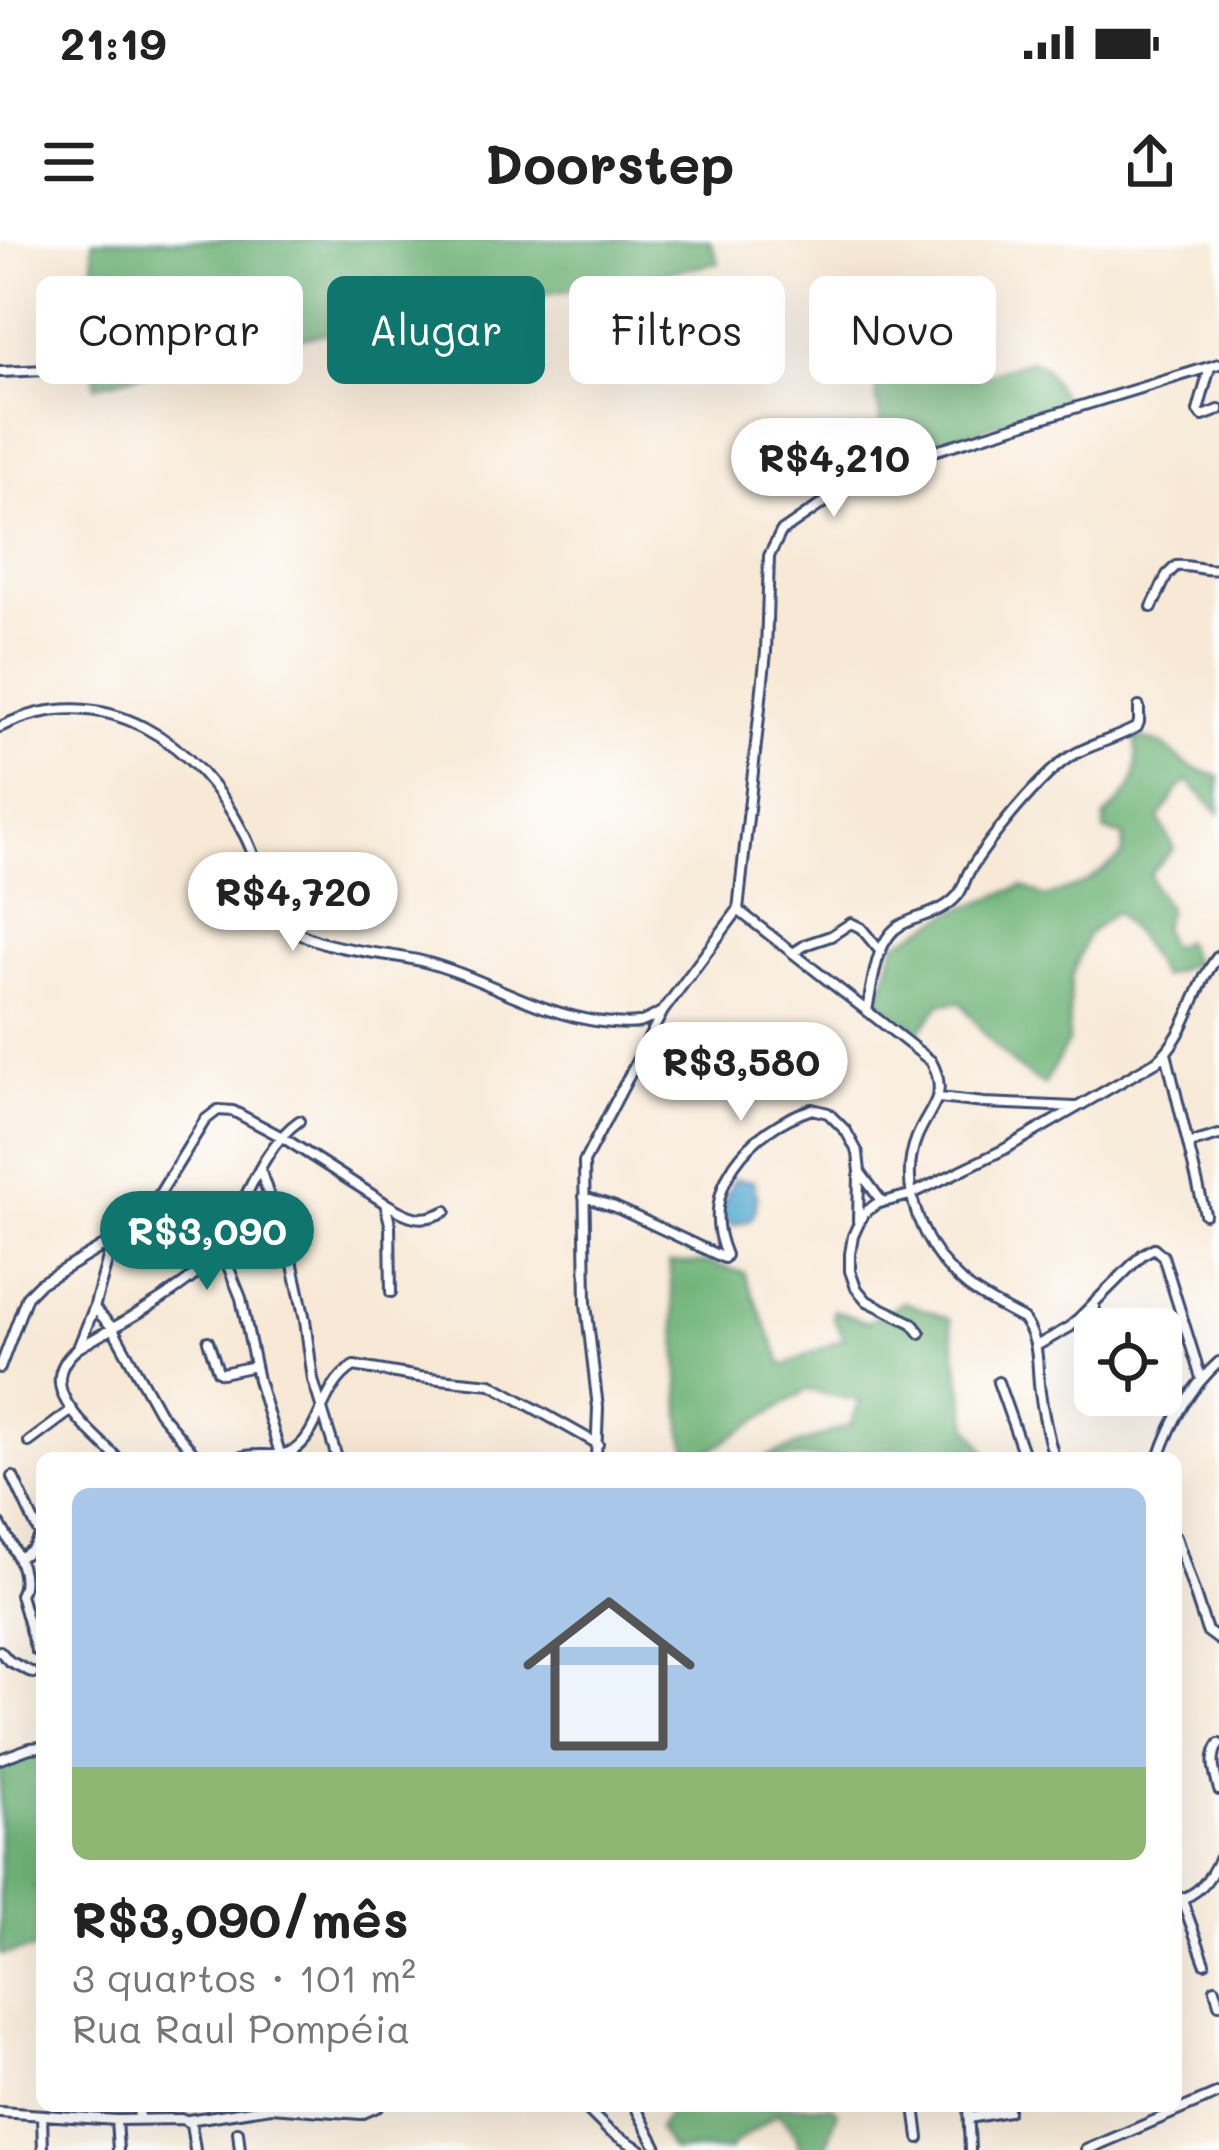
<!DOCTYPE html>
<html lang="pt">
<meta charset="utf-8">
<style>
:root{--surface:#fff;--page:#f6f6f6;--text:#222;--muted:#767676;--accent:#0f766e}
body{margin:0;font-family:Mali,sans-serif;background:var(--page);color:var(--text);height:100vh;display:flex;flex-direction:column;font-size:45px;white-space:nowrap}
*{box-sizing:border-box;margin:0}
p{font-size:39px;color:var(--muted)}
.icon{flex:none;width:66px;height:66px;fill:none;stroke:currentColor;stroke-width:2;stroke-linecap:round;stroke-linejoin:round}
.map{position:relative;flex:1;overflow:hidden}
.sheet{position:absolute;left:36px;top:1212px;width:1146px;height:660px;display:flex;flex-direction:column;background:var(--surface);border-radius:18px;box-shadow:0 12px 48px #0002}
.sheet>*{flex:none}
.banner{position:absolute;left:36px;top:36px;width:1149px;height:108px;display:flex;gap:24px}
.tools{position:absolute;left:1074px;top:1068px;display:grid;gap:24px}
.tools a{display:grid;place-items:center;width:108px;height:108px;border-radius:18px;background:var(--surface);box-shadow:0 12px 48px #0002;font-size:60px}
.price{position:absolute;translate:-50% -102px;padding:0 27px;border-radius:42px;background:#fff;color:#222;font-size:39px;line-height:78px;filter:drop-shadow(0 3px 6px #0008)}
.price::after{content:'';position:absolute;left:50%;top:72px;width:36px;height:27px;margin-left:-18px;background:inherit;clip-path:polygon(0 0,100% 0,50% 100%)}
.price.on{background:var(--accent);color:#fff}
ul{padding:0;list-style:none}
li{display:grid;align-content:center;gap:24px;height:636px;padding:0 36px}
li span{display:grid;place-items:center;height:372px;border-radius:18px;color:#555}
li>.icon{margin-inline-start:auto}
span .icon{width:216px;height:216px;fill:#fffc;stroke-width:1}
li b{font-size:51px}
.pill{padding:0 42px;border-radius:18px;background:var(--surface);box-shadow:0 12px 48px #0002;font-size:42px;line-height:108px}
.pill.on{background:var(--accent);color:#fff}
.status{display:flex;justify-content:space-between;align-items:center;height:84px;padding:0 60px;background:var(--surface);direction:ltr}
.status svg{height:33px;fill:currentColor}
header{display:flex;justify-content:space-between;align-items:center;height:156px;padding:0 36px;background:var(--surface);font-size:54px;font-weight:700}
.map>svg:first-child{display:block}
.forest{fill:#70b478;stroke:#46726b;stroke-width:3}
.water{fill:#55a9d0;stroke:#386c97;stroke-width:3}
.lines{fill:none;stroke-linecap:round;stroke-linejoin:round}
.minor-casing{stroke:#3c4b70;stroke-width:14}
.minor{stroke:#fff;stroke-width:8}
</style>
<div class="status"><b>21:19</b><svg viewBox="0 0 49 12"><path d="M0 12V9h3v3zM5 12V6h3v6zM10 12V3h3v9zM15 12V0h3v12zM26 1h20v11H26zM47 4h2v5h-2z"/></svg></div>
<header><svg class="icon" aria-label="menu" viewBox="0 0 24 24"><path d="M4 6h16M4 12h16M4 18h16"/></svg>Doorstep<svg class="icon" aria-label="share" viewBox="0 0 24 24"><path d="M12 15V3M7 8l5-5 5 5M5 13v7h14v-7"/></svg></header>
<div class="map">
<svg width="1219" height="1910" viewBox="0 0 1219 1910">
<rect width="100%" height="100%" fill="#fff"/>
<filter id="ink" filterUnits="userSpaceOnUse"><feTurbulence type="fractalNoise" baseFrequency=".00833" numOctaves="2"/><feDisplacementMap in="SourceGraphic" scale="24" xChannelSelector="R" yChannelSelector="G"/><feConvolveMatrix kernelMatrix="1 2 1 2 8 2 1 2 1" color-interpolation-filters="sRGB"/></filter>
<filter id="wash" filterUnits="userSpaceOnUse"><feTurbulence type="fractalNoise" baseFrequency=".004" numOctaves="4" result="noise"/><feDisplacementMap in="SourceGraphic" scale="48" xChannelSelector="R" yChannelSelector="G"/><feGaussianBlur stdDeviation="2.7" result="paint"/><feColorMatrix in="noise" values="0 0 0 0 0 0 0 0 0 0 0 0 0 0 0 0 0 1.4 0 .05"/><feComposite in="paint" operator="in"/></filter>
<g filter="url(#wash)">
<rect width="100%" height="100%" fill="#f7e9d6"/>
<path class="forest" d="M93,0H710L719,23L250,107L95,146Z
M881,60L898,65L940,61L953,127L972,140L1031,120L1042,125L1067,163L888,217L877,162L874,97L841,87L842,80L860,81Z
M1135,496L1163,505L1189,526L1219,537V573L1188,541L1179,548L1159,579L1174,609L1150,633L1154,647L1168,669L1162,688L1170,708L1184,701L1194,723L1161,737L1139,699L1115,672L1088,694L1071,738L1068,802L1044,845C1010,826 982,794 961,762L940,764L920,791L879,761L895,704L955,671L1023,646L1045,657L1085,643L1122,616L1124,596L1104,591L1105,577C1135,547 1140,539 1135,496Z
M669,1023H709L744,1033L783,1126L844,1098L833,1077L834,1070L868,1082L904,1062L950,1079L969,1186L990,1218H763L850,1185L860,1161L807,1150L698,1218H691L682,1191L677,1100Z
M42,1511V1637L35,1646L42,1657V1705L39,1708L0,1715V1524L7,1518Z
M673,1866H832L838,1871L825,1910H800L796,1895L778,1873L733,1905L730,1910H672L658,1889Z"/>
<path class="water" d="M734,939L753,941C757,956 759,967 751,980L733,985L719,974Z"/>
</g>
<g filter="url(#ink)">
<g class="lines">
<g class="minor-casing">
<path id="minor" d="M1210,127L1198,171L1203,176L1219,170
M0,132L71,129
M1152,367L1167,335L1176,326C1191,324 1204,332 1219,329
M0,487C104,436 198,502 245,596C258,621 269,667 289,686C315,710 385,712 421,721C485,737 533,773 602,782C613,783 627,785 638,783C647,781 655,776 663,771
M738,670L766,412L769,316L781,292L848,246L907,219L1219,124
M738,670L931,821C950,856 930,866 917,897C896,949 925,1012 967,1046C984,1059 1004,1069 1023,1079C1041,1101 1036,1126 1040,1152C1043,1175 1048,1196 1054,1218
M793,713L807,704L831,696L851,683L861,688L881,712
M867,770C873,745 875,699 901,685C921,674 942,674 958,655C964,647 965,638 970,630C990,598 1032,547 1061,523C1084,505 1112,501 1137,487L1139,482V467
M1166,813L1205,974
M939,858L984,863L1075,867
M1188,904L1219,895
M261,932L272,965L299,1006
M584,957L615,967L724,1018L726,1015C697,948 749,890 812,869L828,873L846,891L858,913L860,932L882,962
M858,981L859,936
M220,1006L241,1058L258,1140L281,1217
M293,1025L305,1080L313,1140L337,1218
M391,1052L390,984L385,963C408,977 421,984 446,971
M1094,1065L1098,1089
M94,1068L112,1087L159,1172L198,1218
M920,1093L912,1083L867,1061L856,1048L850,1031V1014L853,996L863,974L876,964L910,955L1003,910L1157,821C1189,793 1193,747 1219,715
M208,1101L218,1131L222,1133L255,1126
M1036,1106L1070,1087L1143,1014L1154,1008L1163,1016L1201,1138
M78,1108L94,1068L112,1003
M0,1128L27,1056L39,1044L112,1001L146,976L205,880L218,870L233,871L282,897L385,963
M998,1142L1025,1218
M1110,1155L1111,1158
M29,1202L72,1170
M117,1218C89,1188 30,1147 78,1108C110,1089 188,1048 209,1021C240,981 258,909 299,881
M238,1218C256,1211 277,1220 294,1210C320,1194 321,1146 354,1126L419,1137L491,1144L598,1204
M596,1218L598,1168L586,1064L584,922L663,771L738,670
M1159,1218C1171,1182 1191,1147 1219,1122
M13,1237L40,1295
M0,1284C11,1305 32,1333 20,1355L36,1410L42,1413
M1176,1297L1207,1391L1219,1400
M19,1318L32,1309L42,1293
M0,1411L9,1421L33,1433
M1219,1504C1209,1518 1215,1534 1219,1550
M0,1519L30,1508L42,1507
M1176,1660C1198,1656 1210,1639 1219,1619
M1182,1660L1205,1723
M1215,1749L1219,1764
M138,1866L139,1879
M584,1866L609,1891L641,1910
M635,1866L658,1910
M915,1866L919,1898
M968,1866L970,1910
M0,1872L116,1880L183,1879L191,1884L195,1910
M42,1876L43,1910
M969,1878L1008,1871V1866
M116,1880L118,1910
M188,1880L271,1867L361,1874L379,1866
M238,1892L240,1910
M1086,1910L1219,1853"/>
</g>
<use href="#minor" class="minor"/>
</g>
</g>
</svg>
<div class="tools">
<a><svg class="icon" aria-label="locate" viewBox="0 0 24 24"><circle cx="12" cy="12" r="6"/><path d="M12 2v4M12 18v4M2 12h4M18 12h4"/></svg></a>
</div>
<b class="price" style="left:834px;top:280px">R$4,210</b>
<b class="price" style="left:293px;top:714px">R$4,720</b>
<b class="price" style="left:741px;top:884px">R$3,580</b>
<b class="price on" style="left:207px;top:1053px">R$3,090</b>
<div class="banner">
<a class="pill">Comprar</a>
<a class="pill on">Alugar</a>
<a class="pill">Filtros</a>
<a class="pill">Novo</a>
</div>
<section class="sheet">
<ul>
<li><span style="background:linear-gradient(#a9c7e8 75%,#8fb573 0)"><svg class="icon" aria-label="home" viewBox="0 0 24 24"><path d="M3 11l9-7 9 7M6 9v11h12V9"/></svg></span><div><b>R$3,090/mês</b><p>3 quartos · 101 m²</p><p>Rua Raul Pompéia</p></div></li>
</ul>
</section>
</div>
